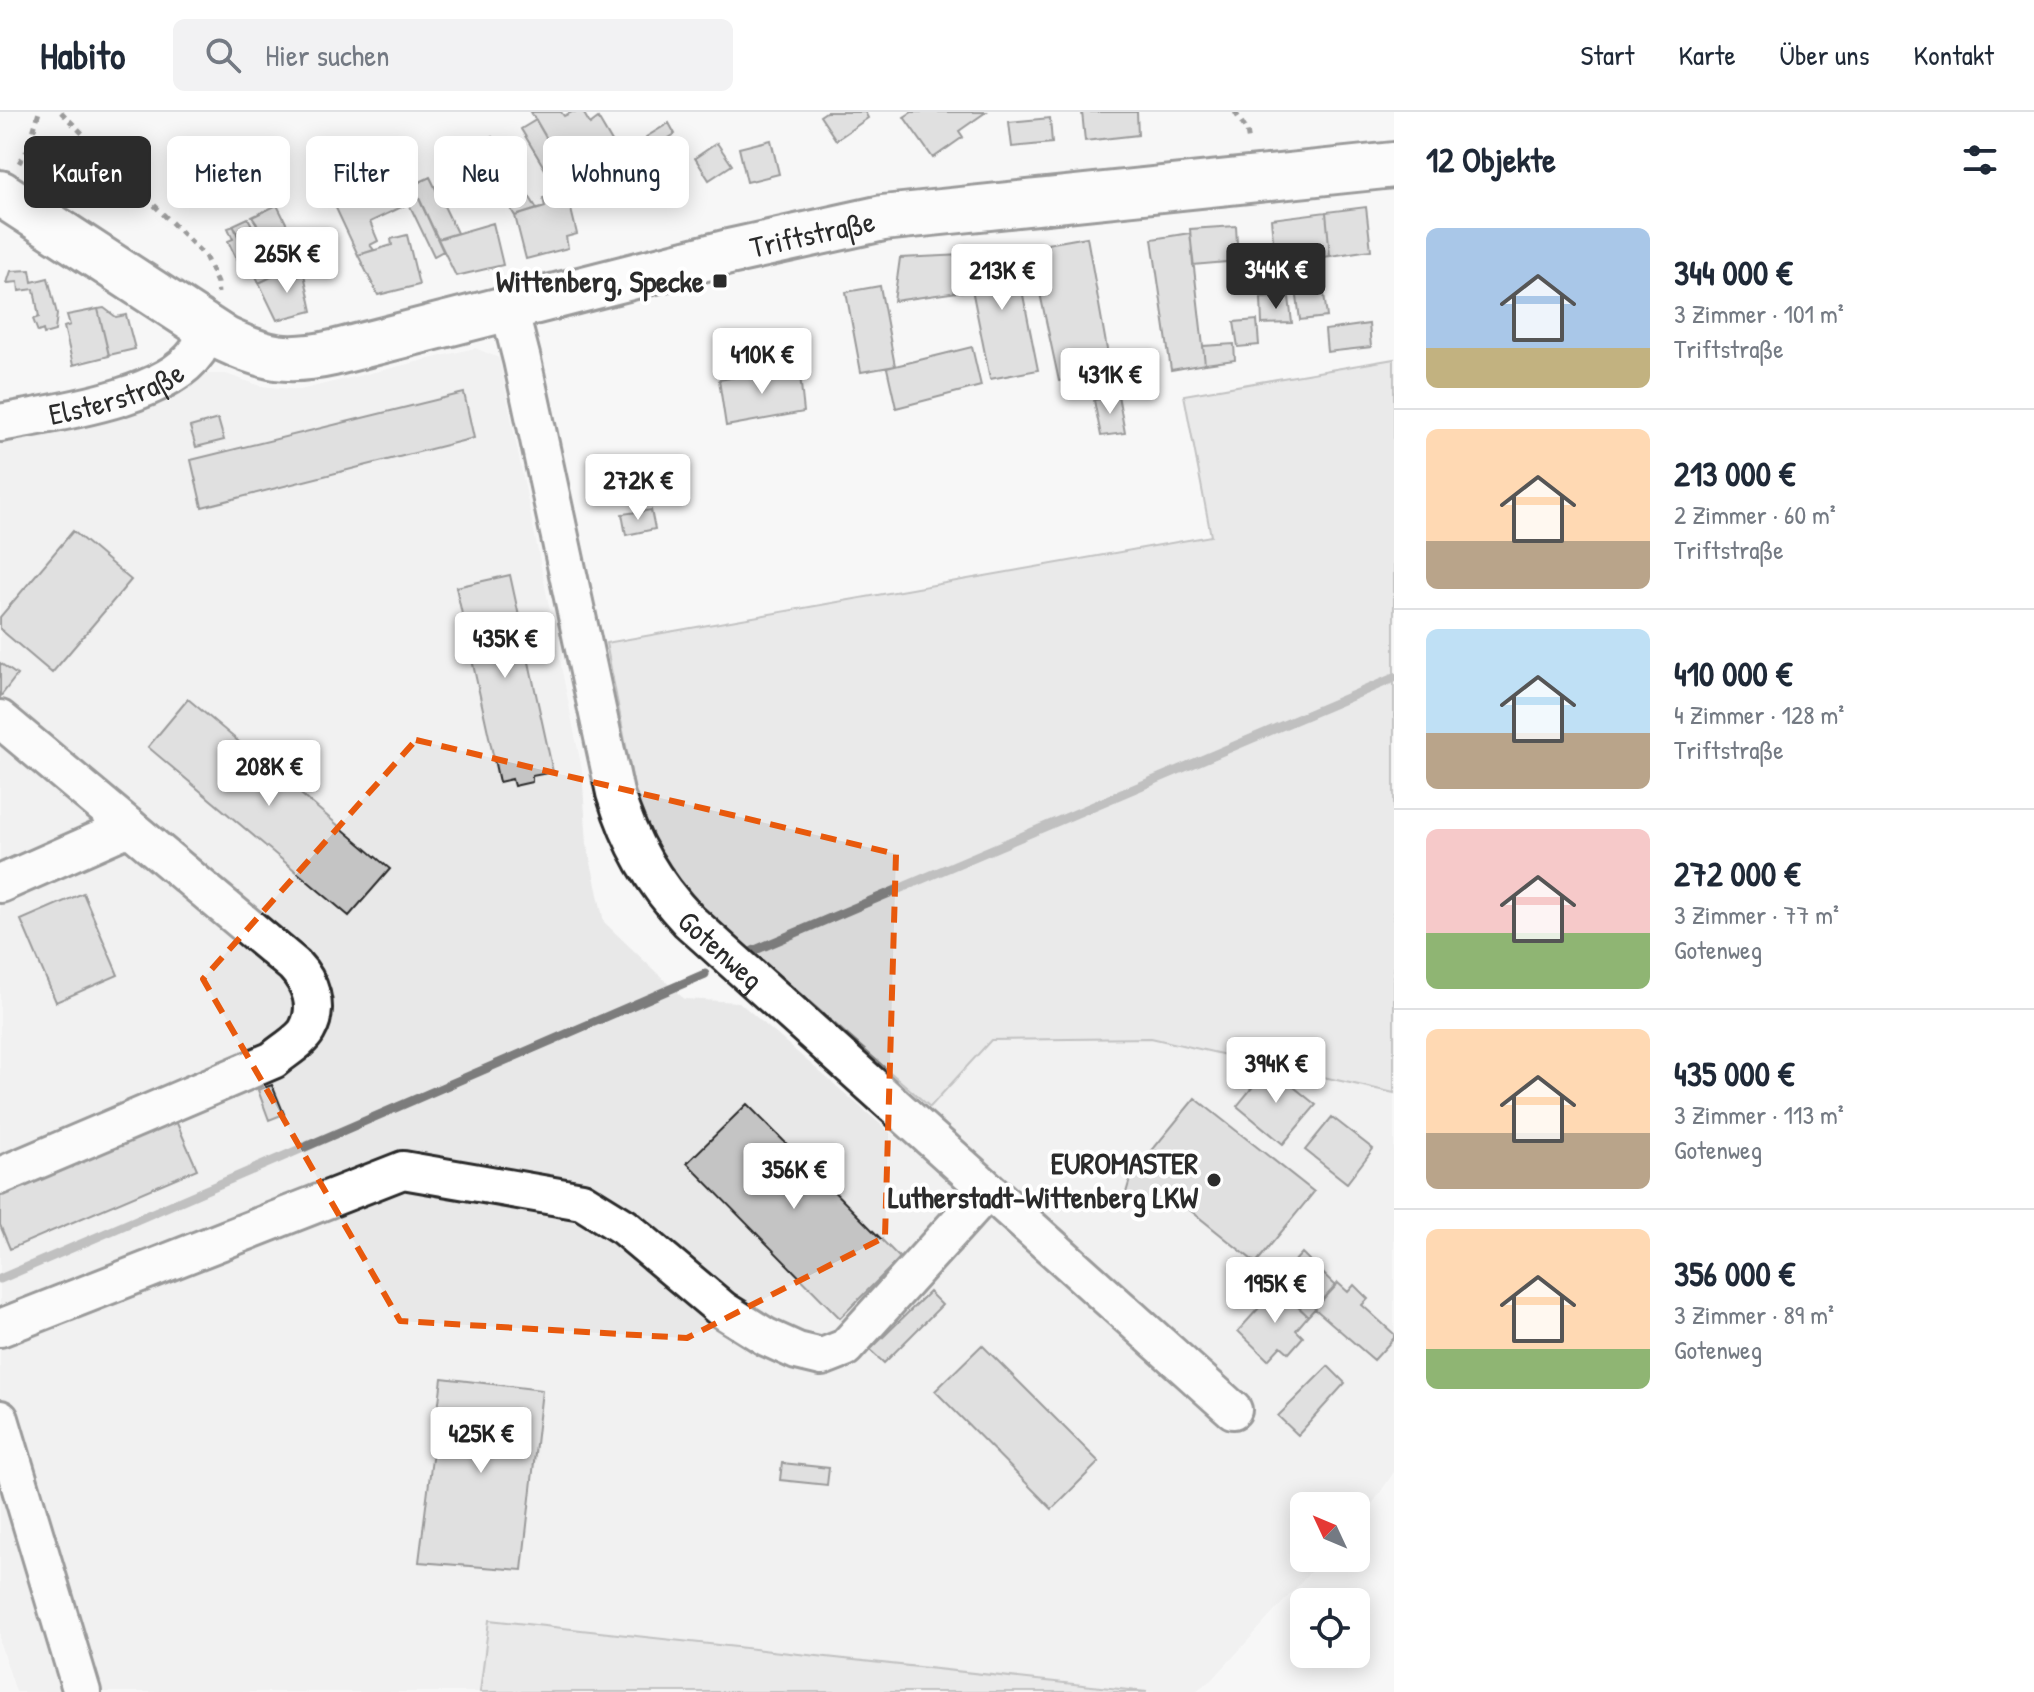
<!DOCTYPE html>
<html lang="de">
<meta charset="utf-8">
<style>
:root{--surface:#fff;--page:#f2f2f3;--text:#1f2937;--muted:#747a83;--line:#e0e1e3;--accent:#2b2b2b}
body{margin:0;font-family:"Patrick Hand",sans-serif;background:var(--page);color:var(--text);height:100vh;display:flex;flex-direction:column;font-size:30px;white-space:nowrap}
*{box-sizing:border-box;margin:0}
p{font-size:26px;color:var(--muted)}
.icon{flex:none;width:44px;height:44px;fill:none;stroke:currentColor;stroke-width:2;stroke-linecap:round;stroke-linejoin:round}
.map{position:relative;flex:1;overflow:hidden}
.sheet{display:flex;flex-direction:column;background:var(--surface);width:640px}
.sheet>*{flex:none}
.top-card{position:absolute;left:24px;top:24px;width:760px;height:72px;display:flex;gap:16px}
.needle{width:52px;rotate:314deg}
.tools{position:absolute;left:1290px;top:1380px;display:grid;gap:16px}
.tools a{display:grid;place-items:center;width:80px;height:80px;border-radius:12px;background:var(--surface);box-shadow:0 4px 20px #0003;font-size:40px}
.price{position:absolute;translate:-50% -68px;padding:0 18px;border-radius:8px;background:#fff;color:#222;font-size:26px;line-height:52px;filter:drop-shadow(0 2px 4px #0008)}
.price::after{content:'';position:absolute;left:50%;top:48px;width:24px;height:18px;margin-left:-12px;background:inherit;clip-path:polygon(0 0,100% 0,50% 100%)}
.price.active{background:var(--accent);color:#fff}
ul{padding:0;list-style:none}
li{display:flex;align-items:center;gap:24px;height:200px;padding:0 32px}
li+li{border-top:2px solid var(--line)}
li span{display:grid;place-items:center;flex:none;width:224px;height:160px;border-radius:12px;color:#555}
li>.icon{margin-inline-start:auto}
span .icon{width:96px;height:96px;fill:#fffc;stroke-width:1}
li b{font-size:34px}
h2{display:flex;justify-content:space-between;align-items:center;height:96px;padding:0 32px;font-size:34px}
.pill{padding:0 28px;border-radius:12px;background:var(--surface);box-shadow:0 4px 20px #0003;font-size:28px;line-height:72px}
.pill.active{background:var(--accent);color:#fff}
header{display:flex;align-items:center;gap:48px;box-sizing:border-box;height:112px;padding:0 40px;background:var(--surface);border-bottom:2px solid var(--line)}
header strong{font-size:38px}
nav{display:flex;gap:44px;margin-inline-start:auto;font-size:28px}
.search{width:560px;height:72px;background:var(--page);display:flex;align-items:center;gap:20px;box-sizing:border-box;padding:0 28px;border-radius:12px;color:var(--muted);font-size:30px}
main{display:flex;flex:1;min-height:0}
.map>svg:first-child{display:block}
.built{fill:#e8e8e8}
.green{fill:#d9d9d9;stroke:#828282;stroke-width:2}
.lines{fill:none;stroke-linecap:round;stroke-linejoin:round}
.stream{stroke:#7b7b7b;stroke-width:9}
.building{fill:#c4c4c4;stroke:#2b2b2b;stroke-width:2}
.minor-casing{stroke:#2b2b2b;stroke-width:42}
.major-casing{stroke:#2b2b2b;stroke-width:50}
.path{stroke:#2b2b2b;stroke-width:5;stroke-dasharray:6 6;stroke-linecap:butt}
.minor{stroke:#fff;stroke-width:36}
.major{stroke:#fff;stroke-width:44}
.marked{fill:none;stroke:#e8590c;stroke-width:6;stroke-dasharray:16 10;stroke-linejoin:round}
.poi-dot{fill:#2b2b2b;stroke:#fff;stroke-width:3}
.labels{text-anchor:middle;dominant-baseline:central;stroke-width:8;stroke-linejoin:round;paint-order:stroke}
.street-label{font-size:30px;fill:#2b2b2b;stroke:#fff}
.poi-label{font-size:30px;font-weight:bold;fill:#2b2b2b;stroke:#fff;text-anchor:end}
</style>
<header>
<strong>Habito</strong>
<div class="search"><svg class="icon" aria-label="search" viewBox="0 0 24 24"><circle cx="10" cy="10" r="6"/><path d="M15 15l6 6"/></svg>Hier suchen</div>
<nav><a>Start</a><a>Karte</a><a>Über uns</a><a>Kontakt</a></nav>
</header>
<main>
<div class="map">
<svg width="1394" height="1580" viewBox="0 0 1394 1580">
<rect width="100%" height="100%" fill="#f7f7f7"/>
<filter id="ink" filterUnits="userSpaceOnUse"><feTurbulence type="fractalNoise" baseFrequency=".0125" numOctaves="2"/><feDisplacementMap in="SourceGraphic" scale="16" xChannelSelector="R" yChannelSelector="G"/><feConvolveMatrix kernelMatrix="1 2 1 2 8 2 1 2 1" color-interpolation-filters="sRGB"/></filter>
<g filter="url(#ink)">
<path class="built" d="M475,236L499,246L582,658L587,732L604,810L684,887L739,890L900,1029L991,928L1151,926L1394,981V1360L1373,1391L1356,1410V1394H1304V1446H1323L1213,1567L1194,1580H1147L490,1508L480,1580H16L0,1531V330L106,306L154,287L204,262H226L261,274L300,278Z"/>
<path class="green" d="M1394,247V981L1151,926L991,928L930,995L716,808L685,777L658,738L638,696L606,531L1211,424L1184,283Z
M489,1508L1147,1580H480Z"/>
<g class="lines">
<path class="stream" d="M753,839L1394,566
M0,1167L705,862"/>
</g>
<path class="building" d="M531,0H561L564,4L572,0H583L590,12L598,6L615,35L590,50L596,61L574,74Z
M826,0H865L868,6L836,28L820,4Z
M912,0H986L959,19L963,25L933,46L904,5Z
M1082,0H1137L1138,23L1085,29Z
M1050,6L1052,31L1012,35L1009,10Z
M536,8L568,63L554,72L521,17Z
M669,11L675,22L653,36L646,25Z
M492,25L506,47L488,58L476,37Z
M771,28L779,62L747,70L739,36Z
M717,31L732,53L709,68L695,46Z
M476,37L497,72L460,86L452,82L444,64L453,61L448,52Z
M360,45L371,68L356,75L345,52Z
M506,47L537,97L515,104L488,58Z
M408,63L443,139L434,144L409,92L413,88L403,66Z
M397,64L410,91L370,110L378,129L370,133L374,138L358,143L335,94Z
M430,65L457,121L438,127L413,73Z
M557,83L559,92L569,89L577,122L566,125L568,136L526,147L515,104L545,95L543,86Z
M277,93L295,129L283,135L273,114L261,118L252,105Z
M1366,95L1371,138L1330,144L1326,100Z
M1326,100L1330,144L1289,151L1287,136L1274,138L1271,107Z
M248,106L257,123L259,122L277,162L259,171L233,113Z
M493,111L503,153L456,164L438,127Z
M234,114L250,148L239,153L228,129L233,127L228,116Z
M1236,114L1238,149L1193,153L1190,117Z
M1190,121L1205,252L1171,258L1152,127Z
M407,123L419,173L378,183L358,143L392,133L391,127Z
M1087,125L1111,260L1059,269L1030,135Z
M1013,133L1038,258L990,267L965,142Z
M964,143L972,178L894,189L900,146Z
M287,157L291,166L304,162L312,199L277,208L259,171Z
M30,158L32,170L48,166L57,202L55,219L44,222L43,218L38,220L33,207L39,205L34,177L19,179L18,170L7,171L11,159Z
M880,174L895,254L861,260L846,180Z
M1323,174L1327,205L1300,208L1296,177Z
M1289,185L1292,211L1262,212L1261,186Z
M104,196L116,205L126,203L135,237L109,243L98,197Z
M98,197L109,244L73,253L64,215L70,213L67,203Z
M1257,208L1259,233L1238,235L1234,210Z
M1369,212L1371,235L1327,240L1325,218Z
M1234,232L1235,248L1205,252L1203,234Z
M972,235L981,274L896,296L887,256Z
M799,254L804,300L726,314L719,268Z
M464,281L474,326L202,395L191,348Z
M1118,283L1125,321L1101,324L1094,288Z
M218,307L224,328L196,335L190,315Z
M651,398L655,417L626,423L622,402Z
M73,419L131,468L52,561L0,517V505Z
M510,463L553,660L532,664V670L514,674L512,667L499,670L456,475Z
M0,551L17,563L0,585Z
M188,587L390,757L349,804L148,635Z
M83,781L118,863L56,890L21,808Z
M1269,955L1316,993L1283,1032L1237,994Z
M272,973L284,1002L269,1008L258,978Z
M1195,986L1314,1080L1256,1151L1166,1079L1159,1087L1144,1096L1126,1081L1131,1064Z
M747,992L900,1146L840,1206L687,1051Z
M1332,1005L1373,1037L1347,1071L1305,1038Z
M176,1009L197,1057L10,1137L0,1113V1084Z
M1302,1141L1336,1174L1308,1204L1274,1172Z
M1338,1171L1348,1180L1354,1173L1368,1187L1362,1193L1394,1222V1226L1374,1248L1315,1197Z
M1277,1176L1308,1204L1296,1218L1303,1225L1289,1241L1281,1234L1268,1248L1238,1219Z
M929,1180L942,1193L884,1251L870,1238Z
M982,1233L1099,1350L1052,1397L935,1279Z
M1328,1254L1345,1271L1298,1323L1278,1304Z
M442,1266L542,1278L522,1458L419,1450Z
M782,1351L829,1356L827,1373L780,1368Z"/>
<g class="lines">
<g class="minor-casing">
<g id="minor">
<path id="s1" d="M509,197L522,248L615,681C630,731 653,771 689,809L1233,1298"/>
<path id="s2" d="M0,311C53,301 164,287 197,240C201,233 204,224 208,217"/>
<path d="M0,607L294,853C310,870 320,895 307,918C301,929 283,939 273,948L0,1064"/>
<path d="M0,772L129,715"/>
<path d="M0,1216L403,1058L582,1089L624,1115L723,1198L766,1225L797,1239L822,1245L845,1236L988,1078"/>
<path d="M0,1307L82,1580"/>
</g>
</g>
<g class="major-casing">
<g id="major">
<path id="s3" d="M0,81L224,227C266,247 288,251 333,241L729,140L883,106L1394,53"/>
</g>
</g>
<path class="path" d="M61,0L205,144L217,171L218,181
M1235,0L1247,19L1249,31
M19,51L28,37L39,0"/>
<use href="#minor" class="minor"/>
<use href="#major" class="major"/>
</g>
</g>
<path d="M0 0H1394V1580H0ZM416,628L896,742L885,1125L687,1226L400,1209L203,867Z" fill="#f7f7f7" fill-opacity=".55" fill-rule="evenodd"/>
<path class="marked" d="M416,628L896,742L885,1125L687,1226L400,1209L203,867Z"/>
<g class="poi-dot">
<rect x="712" y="161" width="16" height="16" rx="4"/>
<circle cx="1214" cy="1068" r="8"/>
</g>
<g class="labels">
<g class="street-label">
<text stroke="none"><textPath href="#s3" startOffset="874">Triftstraße</textPath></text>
<text stroke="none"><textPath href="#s2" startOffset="120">Elsterstraße</textPath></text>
<text stroke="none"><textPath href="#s1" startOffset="688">Gotenweg</textPath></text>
</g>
<g class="poi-label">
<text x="704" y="169">Wittenberg, Specke</text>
<text x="1198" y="1051">EUROMASTER<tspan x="1198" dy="34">Lutherstadt-Wittenberg LKW</tspan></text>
</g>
</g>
</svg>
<div class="tools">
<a><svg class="needle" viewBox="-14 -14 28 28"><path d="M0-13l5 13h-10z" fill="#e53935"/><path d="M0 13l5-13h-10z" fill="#747a83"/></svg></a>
<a><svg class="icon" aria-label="locate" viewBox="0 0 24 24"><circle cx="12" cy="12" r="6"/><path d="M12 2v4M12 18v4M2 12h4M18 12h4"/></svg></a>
</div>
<b class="price" style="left:287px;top:183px">265K €</b>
<b class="price active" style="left:1276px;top:199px">344K €</b>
<b class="price" style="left:1002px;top:200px">213K €</b>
<b class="price" style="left:762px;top:284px">410K €</b>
<b class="price" style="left:1110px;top:304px">431K €</b>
<b class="price" style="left:638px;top:410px">272K €</b>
<b class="price" style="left:505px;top:568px">435K €</b>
<b class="price" style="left:269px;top:696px">208K €</b>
<b class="price" style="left:1276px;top:993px">394K €</b>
<b class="price" style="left:794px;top:1099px">356K €</b>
<b class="price" style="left:1275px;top:1213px">195K €</b>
<b class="price" style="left:481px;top:1363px">425K €</b>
<div class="top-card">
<a class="pill active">Kaufen</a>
<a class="pill">Mieten</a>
<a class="pill">Filter</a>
<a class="pill">Neu</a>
<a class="pill">Wohnung</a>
</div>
</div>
<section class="sheet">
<h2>12 Objekte<svg class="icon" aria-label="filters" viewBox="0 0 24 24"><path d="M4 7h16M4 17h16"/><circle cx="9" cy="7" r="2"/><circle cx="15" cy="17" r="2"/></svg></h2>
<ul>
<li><span style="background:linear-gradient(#a9c7e8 75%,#c2b280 0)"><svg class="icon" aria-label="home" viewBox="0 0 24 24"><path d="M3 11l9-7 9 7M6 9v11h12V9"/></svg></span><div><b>344 000 €</b><p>3 Zimmer · 101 m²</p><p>Triftstraße</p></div></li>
<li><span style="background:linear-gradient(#ffd9b3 70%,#b9a48a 0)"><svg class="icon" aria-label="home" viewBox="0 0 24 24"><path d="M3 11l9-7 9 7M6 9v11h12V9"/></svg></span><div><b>213 000 €</b><p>2 Zimmer · 60 m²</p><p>Triftstraße</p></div></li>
<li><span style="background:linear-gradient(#bfe0f5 65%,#b9a48a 0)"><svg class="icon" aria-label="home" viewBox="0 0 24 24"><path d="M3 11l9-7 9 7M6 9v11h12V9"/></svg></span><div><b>410 000 €</b><p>4 Zimmer · 128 m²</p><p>Triftstraße</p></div></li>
<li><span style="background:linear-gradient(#f6c9c9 65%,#8fb573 0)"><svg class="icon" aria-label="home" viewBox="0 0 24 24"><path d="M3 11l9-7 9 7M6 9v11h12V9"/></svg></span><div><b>272 000 €</b><p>3 Zimmer · 77 m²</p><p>Gotenweg</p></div></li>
<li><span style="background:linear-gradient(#ffd9b3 65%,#b9a48a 0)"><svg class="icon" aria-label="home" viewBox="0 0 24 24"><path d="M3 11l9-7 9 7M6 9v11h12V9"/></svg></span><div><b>435 000 €</b><p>3 Zimmer · 113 m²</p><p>Gotenweg</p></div></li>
<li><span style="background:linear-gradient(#ffd9b3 75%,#8fb573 0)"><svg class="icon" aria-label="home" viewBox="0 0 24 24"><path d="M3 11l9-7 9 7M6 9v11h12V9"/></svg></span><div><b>356 000 €</b><p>3 Zimmer · 89 m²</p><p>Gotenweg</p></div></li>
</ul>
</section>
</main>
